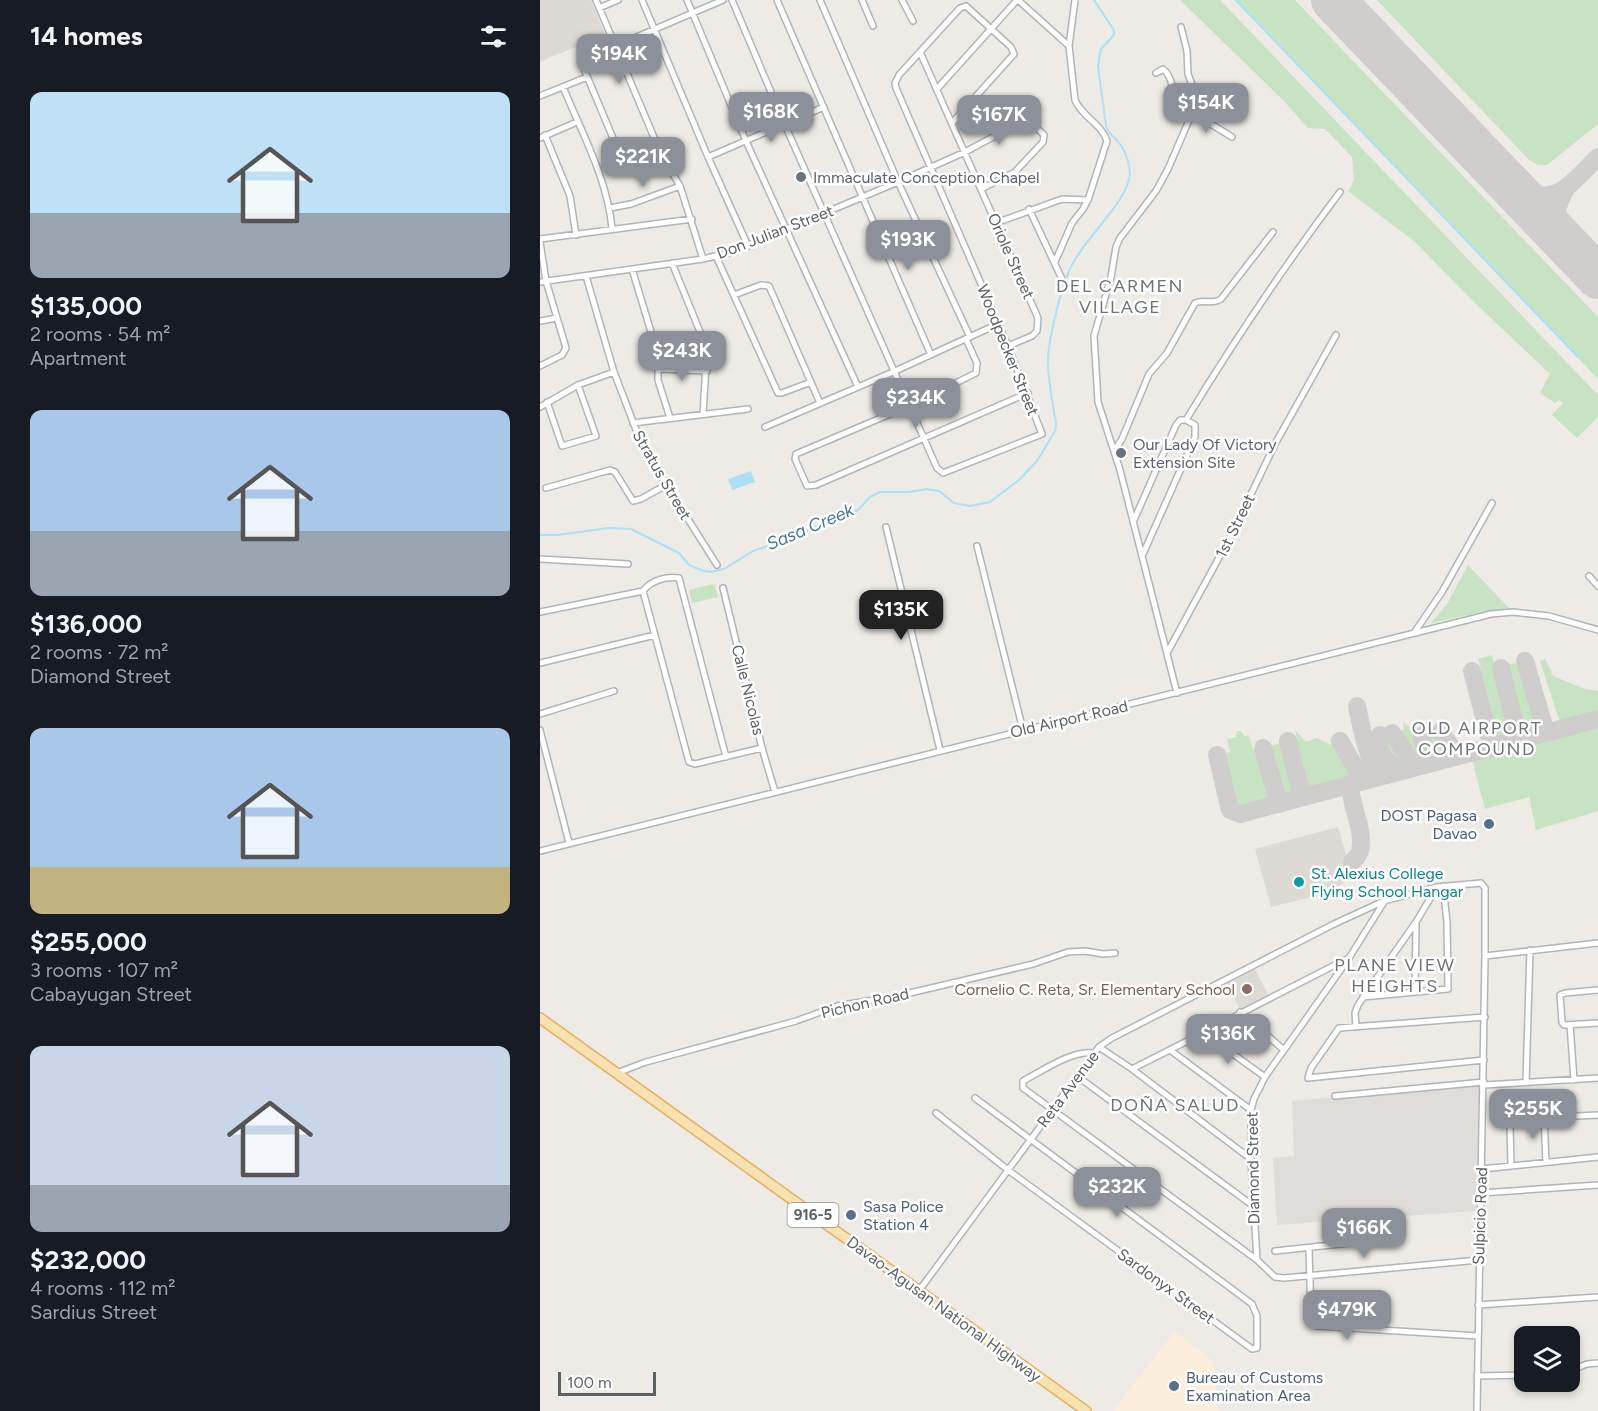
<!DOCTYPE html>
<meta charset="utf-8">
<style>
:root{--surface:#171b24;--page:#242831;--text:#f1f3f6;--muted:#9ea1a6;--accent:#8c9099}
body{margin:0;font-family:Figtree,sans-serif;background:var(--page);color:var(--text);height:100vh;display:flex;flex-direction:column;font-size:22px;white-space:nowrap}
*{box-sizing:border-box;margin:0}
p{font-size:20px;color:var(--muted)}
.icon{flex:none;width:33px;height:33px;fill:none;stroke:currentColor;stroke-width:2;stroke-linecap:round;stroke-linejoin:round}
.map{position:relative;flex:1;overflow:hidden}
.side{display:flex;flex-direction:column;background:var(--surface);width:540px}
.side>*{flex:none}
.buttons{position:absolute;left:974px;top:1326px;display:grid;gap:12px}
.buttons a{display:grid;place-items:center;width:66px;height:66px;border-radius:12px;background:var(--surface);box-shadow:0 3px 9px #0003;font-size:30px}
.scale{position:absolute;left:18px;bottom:15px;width:98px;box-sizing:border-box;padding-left:6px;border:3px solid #5c6164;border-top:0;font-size:16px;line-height:21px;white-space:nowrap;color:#5c6164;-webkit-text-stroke:4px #fff;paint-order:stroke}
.price{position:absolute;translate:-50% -51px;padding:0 14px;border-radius:12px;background:var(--accent);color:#fff;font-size:20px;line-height:39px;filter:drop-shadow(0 2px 3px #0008)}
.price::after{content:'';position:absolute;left:50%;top:36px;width:18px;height:14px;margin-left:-9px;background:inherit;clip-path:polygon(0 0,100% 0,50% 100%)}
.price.on{background:#222;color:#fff}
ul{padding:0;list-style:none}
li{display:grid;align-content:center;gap:12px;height:318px;padding:0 30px}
li span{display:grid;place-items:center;height:186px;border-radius:12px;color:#555}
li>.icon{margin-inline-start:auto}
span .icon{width:108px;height:108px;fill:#fffc;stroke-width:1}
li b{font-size:26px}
h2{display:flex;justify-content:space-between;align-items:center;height:72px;padding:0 30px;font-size:26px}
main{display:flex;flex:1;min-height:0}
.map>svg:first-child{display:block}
.commercial{fill:#fbefdc}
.industrial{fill:#dfdcd9}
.education{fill:#dddad3}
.green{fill:#c8e3c3}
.water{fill:#aae1f8}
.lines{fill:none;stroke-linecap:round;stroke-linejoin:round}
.stream{stroke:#aae1f8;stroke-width:2}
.taxiway{stroke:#d0cecc;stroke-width:18}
.runway{stroke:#d0cecc;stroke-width:44}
.street-casing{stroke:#b2b5b8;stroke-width:8}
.primary-casing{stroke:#e5b066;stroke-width:12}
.street{stroke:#fff;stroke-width:5}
.primary{stroke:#f8e2af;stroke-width:9}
.worship-dot{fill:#6b7280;stroke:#fff;stroke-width:2}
.service-dot{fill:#5c6f8a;stroke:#fff;stroke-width:2}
.culture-dot{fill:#0f9aa8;stroke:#fff;stroke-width:2}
.education-dot{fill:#8d6e63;stroke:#fff;stroke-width:2}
.labels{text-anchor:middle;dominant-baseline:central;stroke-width:5;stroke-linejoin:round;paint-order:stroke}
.shield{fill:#fff;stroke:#8d9092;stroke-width:1.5}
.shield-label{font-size:15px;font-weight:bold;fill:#5c6164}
.worship-label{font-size:16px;fill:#5b616d;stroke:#fff;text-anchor:start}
.street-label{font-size:16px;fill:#5c6164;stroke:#fff}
.service-label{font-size:16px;fill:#4e5e75;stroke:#fff;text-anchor:start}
.culture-label{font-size:16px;fill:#0d838f;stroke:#fff;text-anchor:start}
.education-label{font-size:16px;fill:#785e54;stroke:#fff;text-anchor:end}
.neighbourhood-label{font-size:18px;letter-spacing:1.5px;fill:#6d7376;stroke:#fff}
.water-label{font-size:18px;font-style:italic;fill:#437897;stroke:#fff}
</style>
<main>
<section class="side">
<h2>14 homes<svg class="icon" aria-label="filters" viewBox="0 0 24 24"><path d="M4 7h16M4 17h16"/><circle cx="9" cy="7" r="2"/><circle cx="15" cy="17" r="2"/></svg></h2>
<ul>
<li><span style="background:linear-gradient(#bfe0f5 65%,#9aa5b1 0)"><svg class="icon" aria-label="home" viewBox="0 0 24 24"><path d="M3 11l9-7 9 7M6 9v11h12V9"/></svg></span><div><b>$135,000</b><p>2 rooms · 54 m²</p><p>Apartment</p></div></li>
<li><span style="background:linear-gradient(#a9c7e8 65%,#9aa5b1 0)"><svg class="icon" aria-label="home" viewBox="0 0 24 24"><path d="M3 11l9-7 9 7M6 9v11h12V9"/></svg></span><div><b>$136,000</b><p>2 rooms · 72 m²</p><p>Diamond Street</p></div></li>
<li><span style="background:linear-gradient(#a9c7e8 75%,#c2b280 0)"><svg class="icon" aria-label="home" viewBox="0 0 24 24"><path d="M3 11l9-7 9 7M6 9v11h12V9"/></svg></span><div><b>$255,000</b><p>3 rooms · 107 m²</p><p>Cabayugan Street</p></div></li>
<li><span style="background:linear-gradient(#c9d6e8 75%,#9aa5b1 0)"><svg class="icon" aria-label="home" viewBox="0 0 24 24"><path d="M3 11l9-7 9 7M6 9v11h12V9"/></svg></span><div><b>$232,000</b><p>4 rooms · 112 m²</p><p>Sardius Street</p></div></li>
</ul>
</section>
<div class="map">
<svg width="1058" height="1411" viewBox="0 0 1058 1411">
<rect width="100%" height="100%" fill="#eeeae5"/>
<path class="commercial" d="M635,1331L674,1362L678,1411H573Z"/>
<path class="industrial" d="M939,1085L936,1211L737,1225L733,1158L754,1156L752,1101Z"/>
<path class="education" d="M0,0H51L65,34L0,62Z
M798,827L812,877L790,892L731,907L715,849Z
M715,969L728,995L700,1010L686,983Z"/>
<path class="green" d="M640,0H680L1058,395V417L1037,438L1012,415L1023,403L1019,400L1015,403L1000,393L1010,374L932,300L874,241L808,191L814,180L812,157L785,129L768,128L743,100Z
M694,0H755L1058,317V379Z
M837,0H1058V124L1007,165H998L989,160Z
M928,565L970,609L947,611L891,623L907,604Z
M174,584L178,597L152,603L149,590Z
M952,655L955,670L958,669L975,732L972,736L954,740L952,739L934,670L941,668L938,659Z
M1005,659L1013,676L1045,689L1058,691V713L1020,723L1000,661Z
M981,662L998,724L995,730L982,733L979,728L962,666Z
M863,722L872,729L877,726L884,756L882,760H873L856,732L864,730Z
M1058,726V811L996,830L989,797L945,809L932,759Z
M755,730L766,742L777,738L791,745L790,736L794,744L797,742L818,777L763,791L750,740L757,738Z
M697,731H700L705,736L709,735L713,750L721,748L726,767L723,768L726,776H729L735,799L696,809L691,804L680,757L682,754L690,752L687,739L696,737Z
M894,733C902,735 909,746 908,753L894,757L888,753L884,735Z
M845,734H848L866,761L864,764L855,765L846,755L841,741Z
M745,742L758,793L739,798L732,775L735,774L732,766H730L725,747Z"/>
<path class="water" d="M211,471L215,482L192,490L188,479Z"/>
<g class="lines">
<path class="stream" d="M696,0L1039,358
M0,535H18L68,528L91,529L139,553L149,565L161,570L170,572L184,569L213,551L252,538L293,518L308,515L318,510L330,497L340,492H369L387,489L399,491L414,503L430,506L450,502L479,480L497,461L515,431L516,424C513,405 509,385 508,365C507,343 521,287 531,267C543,240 589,200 590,174C590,165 586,152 580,144C575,137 569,135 566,126L558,66L561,49L574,35V30L554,0"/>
<path class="taxiway" d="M971,186C1015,210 1028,186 1058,157
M1021,238C1014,218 1016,205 1027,187
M985,661L1006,733
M961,668L979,740
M932,671L952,748
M817,706C822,731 827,754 838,777
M900,732L919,756
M852,733L875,767
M840,735C835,755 849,766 866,770
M881,736L889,764
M748,741L762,797
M800,741L823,781
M723,748L739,804
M677,755L690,810L700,814L1058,719
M810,784C810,806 825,829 820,851C819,855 815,859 812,862"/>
<path class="runway" d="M793,0L1058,277"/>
<g class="street-casing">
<path id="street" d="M56,0L121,154L140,186L163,259
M102,0L168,157L208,246
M147,0L206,141L318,387
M192,0L245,125L397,468L403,473L502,434L468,346L356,88L355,83L359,75L420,8L426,6L471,47L474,54L412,123
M237,0L391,355
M280,0L358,182L430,337
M322,0L333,26
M362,0L373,21
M478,0L529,46
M59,8L78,0
M641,27L647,51L648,74L661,109
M380,52L498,318L497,331L492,336L468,346
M616,73L623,69C634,78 630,90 639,101C644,106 651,106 656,112
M23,87C42,133 67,178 72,228
M397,89L477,0
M0,96L47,77
M658,111L671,124L692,137
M5,135L30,196L36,235
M0,138L37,122
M168,157L284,107
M83,162L44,69L45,59L183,0
M70,208L91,204L140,186
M489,209L522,279
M456,223L522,199L548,200
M0,239L152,219
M0,242L6,281L26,348L22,355L0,366
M176,256L238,393H242L271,382
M515,262L532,223L543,209L548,200L567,141C562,124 541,116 535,100L529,46L535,0
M132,263L167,349L163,414
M92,269L115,345L118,359V380L130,418
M46,276L74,372L103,448L177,565
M0,282L163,259L192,252L358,182L425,152L453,137L475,113L480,112L504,135L503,142L475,172L441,189
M194,295L221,285L229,286L280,403
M0,321L17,318
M426,339L437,363L436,373L369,406L256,454L255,459L267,486L276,485L488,393
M119,369L167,371
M7,402L22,446L56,436L38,385
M0,407L38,385L74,372
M646,420C694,341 745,265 800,192
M93,423L208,409
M225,427L353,372L458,324
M574,451L582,439L609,374L627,353L655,303C664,299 672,305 681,299L733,232
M6,488L70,470L75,472L93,501L101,499L126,485
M594,520L636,425L640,420H646L655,425V437L603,554
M346,527L400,750
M437,546L483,730
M0,559L88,564
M1049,576L1058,586
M183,588L222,748L235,792
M103,591L149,762L155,764L222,748
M0,612L103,591C111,580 127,576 139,578L186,757
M874,633L902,592L952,503
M627,653L693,532L735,444L796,335
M0,663L115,635
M637,693L580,470L558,402L554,336L571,277L576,247L580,238L616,191L628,169L650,118L689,89L695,92L703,104
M0,714L74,691
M0,730L29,843
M0,851L951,614L973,612L1009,616L1058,630
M945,956L1058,943
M1058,990L1025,993L1020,995L1022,1022L1024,1025L1058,1023
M875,992L876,924
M823,997L908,989L907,922L903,886
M700,1012L744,1050
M1030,1025L1034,1080
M816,1027L815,1013L818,1005L876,922L897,887
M664,1033L725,1077
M559,1047L592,1069L711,1159
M630,1050L711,1110
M553,1053C532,1050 502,1071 483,1081V1088L717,1260L735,1277L744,1278L939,1260
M944,1060L768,1078L771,1068L799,1028L945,1017
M592,1069C664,1033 735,995 807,959
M77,1073L106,1062L256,1021L297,1006L357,996L493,964L528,952L545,951L563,954L575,953
M537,1076L712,1205
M986,1082L990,950
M944,1085L1058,1078
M795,1096L944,1082
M396,1113L468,1170L712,1349L717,1348V1316L712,1304L435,1098
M1004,1117L1006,1162
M971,1165L970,1127L974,1119L1058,1115
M942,1169L1058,1157
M941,1193L1058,1185
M769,1248L771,1317V1322L776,1326L938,1336
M735,1251L810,1243
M717,1260L711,1159V1110L714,1099L725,1077L809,958L844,902
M378,1292L559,1047L572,1038L794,924L844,901L897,887L941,883L945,888V956L937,1411
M938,1305L1058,1297
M1029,1371L1047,1364L1058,1363
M937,1376L984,1375"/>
</g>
<g class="primary-casing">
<path id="primary" d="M0,1018L546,1411"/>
</g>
<use href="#street" class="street"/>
<use href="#primary" class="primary"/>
</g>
<g class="worship-dot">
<circle cx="261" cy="177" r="6"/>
<circle cx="581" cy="453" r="6"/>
</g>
<g class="service-dot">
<circle cx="949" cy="824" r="6"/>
<circle cx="311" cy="1215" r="6"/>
<circle cx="634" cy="1386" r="6"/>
</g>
<circle class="culture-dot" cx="759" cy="882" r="6"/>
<circle class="education-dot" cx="707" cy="989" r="6"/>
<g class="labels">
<rect class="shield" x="247.5" y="1203" width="51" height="24" rx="4.5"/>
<g class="shield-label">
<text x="273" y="1215">916-5</text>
</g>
<g class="worship-label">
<text x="273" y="177">Immaculate Conception Chapel</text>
<text x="593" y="444">Our Lady Of Victory<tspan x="593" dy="18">Extension Site</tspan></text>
</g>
<g class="street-label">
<text transform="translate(235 232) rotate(-21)">Don Julian Street</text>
<text transform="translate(471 256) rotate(66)">Oriole Street</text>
<text transform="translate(468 350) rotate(68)">Woodpecker Street</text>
<text transform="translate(122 475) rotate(60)">Stratus Street</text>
<text transform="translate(695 526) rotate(-64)">1st Street</text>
<text transform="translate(208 690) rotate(76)">Calle Nicolas</text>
<text transform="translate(529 719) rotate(-13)">Old Airport Road</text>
<text transform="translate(325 1003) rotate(-13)">Pichon Road</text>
<text transform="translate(528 1089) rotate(-53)">Reta Avenue</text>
<text transform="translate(713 1168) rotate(-91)">Diamond Street</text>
<text transform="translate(940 1216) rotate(-88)">Sulpicio Road</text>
<text transform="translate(626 1286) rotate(36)">Sardonyx Street</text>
<text transform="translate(404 1309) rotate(36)">Davao-Agusan National Highway</text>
</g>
<g class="service-label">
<text x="937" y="815" text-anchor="end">DOST Pagasa<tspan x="937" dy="18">Davao</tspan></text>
<text x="323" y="1206">Sasa Police<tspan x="323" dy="18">Station 4</tspan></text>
<text x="646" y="1377">Bureau of Customs<tspan x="646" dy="18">Examination Area</tspan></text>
</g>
<g class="culture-label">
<text x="771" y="873">St. Alexius College<tspan x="771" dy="18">Flying School Hangar</tspan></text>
</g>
<g class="education-label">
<text x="695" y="989">Cornelio C. Reta, Sr. Elementary School</text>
</g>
<g class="neighbourhood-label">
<text x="580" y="286">DEL CARMEN<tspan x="580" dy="21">VILLAGE</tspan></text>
<text x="937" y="728">OLD AIRPORT<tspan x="937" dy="21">COMPOUND</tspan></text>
<text x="855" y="965">PLANE VIEW<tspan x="855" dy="21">HEIGHTS</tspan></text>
<text x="635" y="1105">DOÑA SALUD</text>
</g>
<g class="water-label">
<text transform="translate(270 527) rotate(-23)">Sasa Creek</text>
</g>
</g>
</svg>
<div class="buttons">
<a><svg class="icon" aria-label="layers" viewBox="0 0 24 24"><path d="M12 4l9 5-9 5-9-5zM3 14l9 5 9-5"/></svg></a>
</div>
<div class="scale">100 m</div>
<b class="price" style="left:79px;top:85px">$194K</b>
<b class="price" style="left:666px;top:134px">$154K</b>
<b class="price" style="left:231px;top:143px">$168K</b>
<b class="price" style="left:459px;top:146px">$167K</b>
<b class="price" style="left:103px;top:188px">$221K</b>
<b class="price" style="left:368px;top:271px">$193K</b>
<b class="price" style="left:142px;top:382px">$243K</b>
<b class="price" style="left:376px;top:429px">$234K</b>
<b class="price on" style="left:361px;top:641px">$135K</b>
<b class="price" style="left:688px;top:1065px">$136K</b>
<b class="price" style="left:993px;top:1140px">$255K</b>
<b class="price" style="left:577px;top:1218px">$232K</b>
<b class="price" style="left:824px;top:1259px">$166K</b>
<b class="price" style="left:807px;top:1341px">$479K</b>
</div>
</main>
